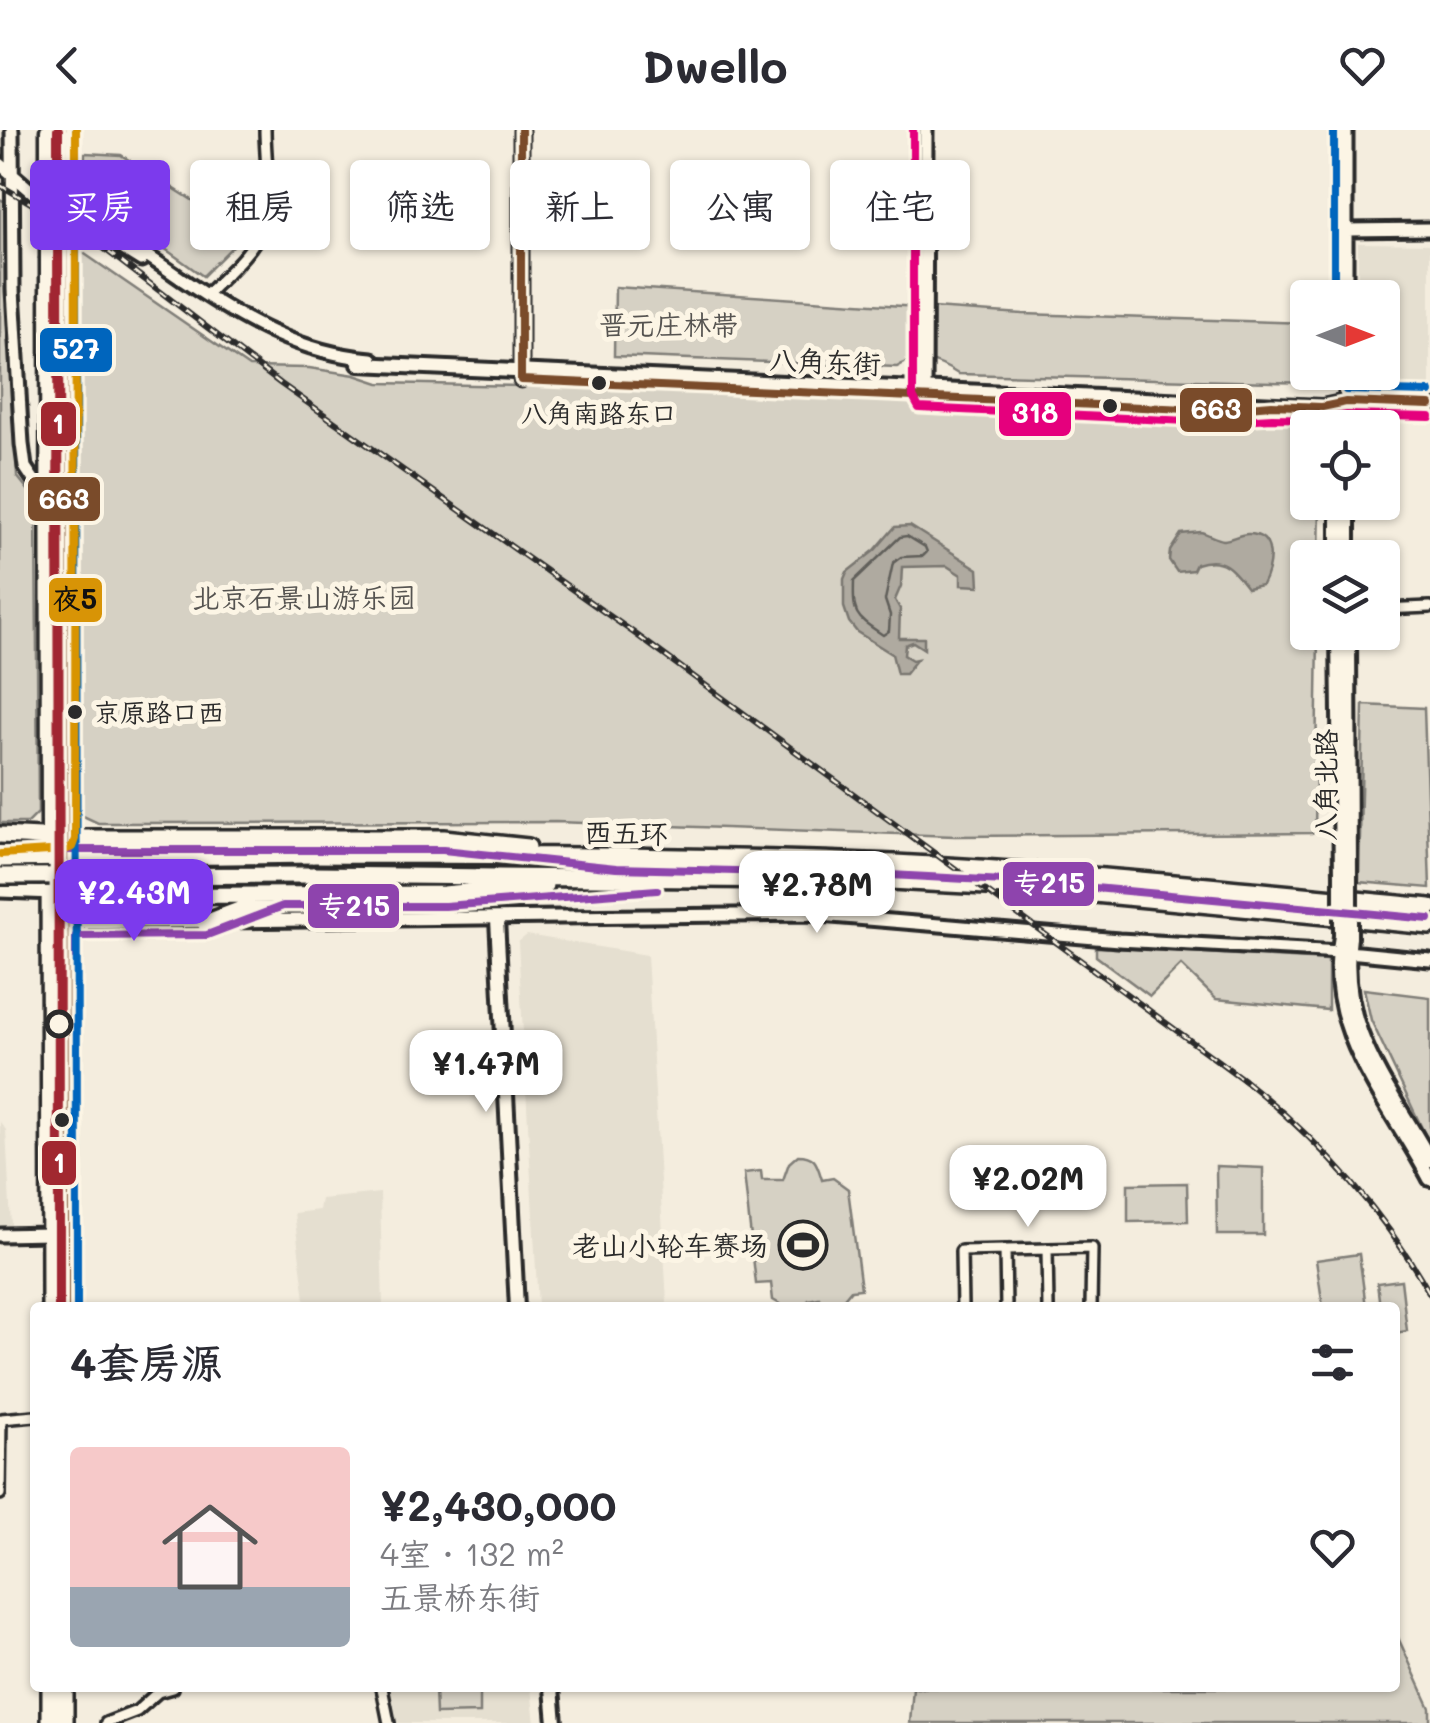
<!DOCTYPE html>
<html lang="zh">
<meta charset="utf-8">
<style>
:root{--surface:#fff;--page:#f2f2f3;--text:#2b2b33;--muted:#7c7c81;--line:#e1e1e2;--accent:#7c3aed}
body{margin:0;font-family:Mali,"LXGW WenKai TC",sans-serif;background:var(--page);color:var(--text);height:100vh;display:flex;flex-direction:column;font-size:38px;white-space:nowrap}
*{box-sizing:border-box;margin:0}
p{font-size:32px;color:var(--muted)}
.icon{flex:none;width:55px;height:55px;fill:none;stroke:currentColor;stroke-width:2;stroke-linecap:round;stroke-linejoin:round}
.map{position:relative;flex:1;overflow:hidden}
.sheet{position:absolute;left:30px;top:1172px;width:1370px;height:390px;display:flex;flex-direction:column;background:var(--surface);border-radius:10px;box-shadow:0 2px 8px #0004}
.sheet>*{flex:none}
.top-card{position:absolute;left:30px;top:30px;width:1370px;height:90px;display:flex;gap:20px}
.needle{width:65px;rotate:90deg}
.tools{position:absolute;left:1290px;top:150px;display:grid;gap:20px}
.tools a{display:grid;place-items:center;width:110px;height:110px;border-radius:10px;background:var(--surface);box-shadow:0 2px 8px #0004;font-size:50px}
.price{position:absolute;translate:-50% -85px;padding:0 22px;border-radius:20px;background:#fff;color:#222;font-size:32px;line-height:65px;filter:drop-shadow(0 2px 5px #0008)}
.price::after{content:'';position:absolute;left:50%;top:60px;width:30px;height:22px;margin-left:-15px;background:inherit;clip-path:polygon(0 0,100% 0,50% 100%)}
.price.on{background:var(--accent);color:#fff}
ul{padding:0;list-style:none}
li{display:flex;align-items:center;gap:30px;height:250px;padding:0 40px}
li+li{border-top:2px solid var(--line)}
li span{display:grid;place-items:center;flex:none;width:280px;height:200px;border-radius:10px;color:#555}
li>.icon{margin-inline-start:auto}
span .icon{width:120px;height:120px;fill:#fffc;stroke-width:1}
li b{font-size:42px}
h2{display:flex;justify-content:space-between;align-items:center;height:120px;padding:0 40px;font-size:42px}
.chip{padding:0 35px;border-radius:10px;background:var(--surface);box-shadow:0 2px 8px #0004;font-size:35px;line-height:90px}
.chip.on{background:var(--accent);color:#fff}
header{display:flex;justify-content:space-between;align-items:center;height:130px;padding:0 40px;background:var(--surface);font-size:45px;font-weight:700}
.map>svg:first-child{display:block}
.built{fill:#e5dfd0}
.green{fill:#d6d1c4;stroke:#807e78;stroke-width:2.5}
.water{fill:#afaaa0;stroke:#7a7771;stroke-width:2.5}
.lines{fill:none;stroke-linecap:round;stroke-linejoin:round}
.shore{stroke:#605e5a;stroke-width:2.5}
.minor-casing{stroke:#2b2b2b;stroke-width:16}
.tertiary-casing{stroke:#2b2b2b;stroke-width:19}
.secondary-casing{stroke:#2b2b2b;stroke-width:20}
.primary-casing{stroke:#2b2b2b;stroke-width:21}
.trunk-casing{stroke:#2b2b2b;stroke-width:22}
.motorway-casing{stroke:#2b2b2b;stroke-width:22}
.minor{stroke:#fcf5e5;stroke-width:9}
.tertiary{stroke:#fcf5e5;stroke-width:11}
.secondary{stroke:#fcf5e5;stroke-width:12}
.primary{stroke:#fcf5e5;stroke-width:14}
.trunk{stroke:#fcf5e5;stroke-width:15}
.motorway{stroke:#fcf5e5;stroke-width:15}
.rail-casing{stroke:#2b2b2b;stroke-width:6}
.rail{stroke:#fcf5e5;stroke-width:2.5;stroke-dasharray:8;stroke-linecap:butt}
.secondary-bridge-casing{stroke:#2b2b2b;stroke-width:20;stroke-linecap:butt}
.primary-bridge-casing{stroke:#2b2b2b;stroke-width:21;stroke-linecap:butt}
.motorway-bridge-casing{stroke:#2b2b2b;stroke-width:22;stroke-linecap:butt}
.secondary-bridge{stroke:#fcf5e5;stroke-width:12}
.primary-bridge{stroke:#fcf5e5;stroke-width:14}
.motorway-bridge{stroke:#fcf5e5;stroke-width:15}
.bus-1-casing{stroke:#fcf5e5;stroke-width:15}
.bus-2-casing{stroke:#fcf5e5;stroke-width:15}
.bus-3-casing{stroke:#fcf5e5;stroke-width:15}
.bus-4-casing{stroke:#fcf5e5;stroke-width:15}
.bus-5-casing{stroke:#fcf5e5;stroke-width:15}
.bus-1{stroke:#7a4b2a;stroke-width:8}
.bus-2{stroke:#8e44ad;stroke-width:8}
.bus-3{stroke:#0065bd;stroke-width:8}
.bus-4{stroke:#e5007d;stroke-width:8}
.bus-5{stroke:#d89406;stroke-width:8}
.metro-1-casing{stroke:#fcf5e5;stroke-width:18}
.metro-1{stroke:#a12830;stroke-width:10}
.bus-dot{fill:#2b2b2b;stroke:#fcf5e5;stroke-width:4}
.stop-dot{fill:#fcf5e5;stroke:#2b2b2b;stroke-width:5}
.labels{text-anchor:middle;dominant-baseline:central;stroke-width:10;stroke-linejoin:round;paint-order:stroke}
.bus-label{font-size:26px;fill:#2b2b2b;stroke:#fcf5e5}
.park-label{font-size:28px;fill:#565451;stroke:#fcf5e5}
.street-label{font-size:28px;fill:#2b2b2b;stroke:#fcf5e5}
.poi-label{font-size:28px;fill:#2b2b2b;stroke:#fcf5e5;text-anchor:end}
.line-badge{stroke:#fcf5e5;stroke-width:4}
.badge-label{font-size:28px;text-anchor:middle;font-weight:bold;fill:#fff}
.pale-badge-label{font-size:28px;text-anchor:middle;font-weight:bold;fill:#111}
</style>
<header><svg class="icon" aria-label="back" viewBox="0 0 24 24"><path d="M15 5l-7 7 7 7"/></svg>Dwello<svg class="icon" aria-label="heart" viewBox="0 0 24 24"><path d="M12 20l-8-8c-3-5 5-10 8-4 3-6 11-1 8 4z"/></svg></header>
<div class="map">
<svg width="1430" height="1593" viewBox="0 0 1430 1593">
<rect width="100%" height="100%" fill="#f4edde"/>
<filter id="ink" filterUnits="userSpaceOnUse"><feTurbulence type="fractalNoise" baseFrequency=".01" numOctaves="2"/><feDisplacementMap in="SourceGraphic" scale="20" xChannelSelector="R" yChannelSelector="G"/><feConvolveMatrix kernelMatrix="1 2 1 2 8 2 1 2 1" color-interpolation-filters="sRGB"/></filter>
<g filter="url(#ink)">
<path class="built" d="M1358,113L1430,114V261L1368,259L1359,243L1382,242V168L1358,167Z
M527,805L647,825L667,1173L657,1177H538L518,812Z
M0,992L6,1000L11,1095H0Z
M380,1063L383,1177H306L294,1083L319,1080L321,1069Z
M387,1558H531L535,1593H395Z"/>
<path class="green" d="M85,23L121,25L241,101L234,115L203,146L136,98L83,78Z
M0,69L5,72L17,346L36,370L38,683L28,693H0Z
M79,120L249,237L309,238L355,245L379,253L617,258L1321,286V297L1308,298V372L1320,373L1319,427L1308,428V502L1318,503L1315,703L955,706L556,692L98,693L83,686L75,676Z
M615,157L1023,184L1307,193L1308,242L1313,243V253L958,244C938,231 918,223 897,237L614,226Z
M1363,575L1424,578L1430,758L1359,752Z
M1096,817L1328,830V880L1216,869L1181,835L1150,866L1096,826Z
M1364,859L1430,867V1015L1371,890Z
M798,1025C816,1025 817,1034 822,1050L833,1048L848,1059L861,1159L851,1160L841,1172L823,1175L819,1168L809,1170L804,1175L785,1177L773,1170L771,1153L756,1154L744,1043L761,1041L762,1050H783L789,1033Z
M1216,1036L1263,1038V1105H1217Z
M1187,1053L1188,1091L1128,1092V1054Z
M1359,1124L1366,1177H1323L1316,1130Z
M1401,1150L1407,1201L1395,1203V1178L1380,1177L1377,1153Z
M1395,1501L1430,1578V1593H910L913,1558H1395Z
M435,1558H480V1583L436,1584Z"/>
<path class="water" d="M910,396L978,439L979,456L961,455V445L947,436L902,437L901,456L895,470L900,479L899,508H924V519L913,512L905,515L904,525L912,530L917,529L905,544H897L892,524L857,502L849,492L844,477V449L847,442L875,420L895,397Z
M1201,402C1208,404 1217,410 1224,410C1232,409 1240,404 1248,404C1278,404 1271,439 1262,455L1247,458C1232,438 1222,425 1196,434L1193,440L1177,442L1169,430L1170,421L1181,404Z"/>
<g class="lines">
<path class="shore" d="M907,406L925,417L927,422L923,426L901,427L893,433L885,470L890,485L889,501L883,505C855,486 853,486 854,451L900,407Z"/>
<g class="minor-casing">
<path id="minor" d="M206,165C225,145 252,123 263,97C272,75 265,25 265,0
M1382,479L1430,477
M1047,1119L1048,1178
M1005,1120L1006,1178
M962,1178L961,1121L1092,1118L1091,1178
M0,1364L1,1289L35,1286
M382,1558L389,1593
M106,1593L137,1581L158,1562L172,1558"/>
</g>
<g class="tertiary-casing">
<path id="tertiary" d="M12,0L13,160L22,314L25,337L48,371
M521,0V250
M0,34L36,65L141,130
M1346,100L1430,99
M96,101C129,111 154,130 183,150C242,190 299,223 372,229
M1346,168V0
M1346,242V272L1430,275
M925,267L926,0
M0,761L55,763
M63,793L808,784L1119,810L1359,823L1430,830
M0,1105L50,1104"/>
</g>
<g class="secondary-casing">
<path id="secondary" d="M359,234L1322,277L1346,272
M1339,298L1346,272
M1348,372V428
M1338,428V372
M1338,502L1341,745
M1349,502L1350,748
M497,789L517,1178
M1341,806C1322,899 1390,973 1430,1049
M1350,807C1338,900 1388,954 1430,1030
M552,1558L555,1593"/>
</g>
<g class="primary-casing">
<path id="primary" d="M48,27V0
M63,27V0
M48,129L49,712
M63,129V708"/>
</g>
<g class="trunk-casing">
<path id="trunk" d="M0,705L61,708
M63,708L65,1178
M49,712L50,1178
M50,1558V1593
M65,1558V1593"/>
</g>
<g class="motorway-casing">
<path id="motorway" d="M63,708H444L528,717
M312,725C506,726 701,724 895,733C1074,742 1252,760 1430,777
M312,745L890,751L1042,759L1430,796
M63,766L444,764L545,755
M205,793L268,769"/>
</g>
<use href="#minor" class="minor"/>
<use href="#tertiary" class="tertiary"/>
<use href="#secondary" class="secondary"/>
<use href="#primary" class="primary"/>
<use href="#trunk" class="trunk"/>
<use href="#motorway" class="motorway"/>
<g class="rail-casing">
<path id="rail" d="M0,55L93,110L281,254L634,503L1244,950C1319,1010 1383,1080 1430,1164"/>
</g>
<use href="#rail" class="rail"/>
<g class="secondary-bridge-casing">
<path id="secondary-bridge" d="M1341,745V806
M1350,807V748"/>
</g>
<g class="primary-bridge-casing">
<path id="primary-bridge" d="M48,27V129
M63,27V129"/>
</g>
<g class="motorway-bridge-casing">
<path id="motorway-bridge" d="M0,729L312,725
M0,746L312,745"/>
</g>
<use href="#secondary-bridge" class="secondary-bridge"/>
<use href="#primary-bridge" class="primary-bridge"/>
<use href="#motorway-bridge" class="motorway-bridge"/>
<g class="bus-1-casing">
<path id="bus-1" d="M63,0L65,1178
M521,0V250L1210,280L1272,275L1322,277L1346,272L1430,275"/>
</g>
<g class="bus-2-casing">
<path id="bus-2" d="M76,827V806L207,805L283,776H445L657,760
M62,1178V720H443L616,738L890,745L1041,753L1429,789"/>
</g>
<g class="bus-3-casing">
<path id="bus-3" d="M76,0L77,1178
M1334,0V168
M1346,260L1430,262"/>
</g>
<g class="bus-4-casing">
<path id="bus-4" d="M913,0V267L919,278L1209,292L1272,288L1323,289L1347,285L1430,287"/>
</g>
<g class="bus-5-casing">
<path id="bus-5" d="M1,724L65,720L72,717L75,709L76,0"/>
</g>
<use href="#bus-1" class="bus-1"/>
<use href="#bus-2" class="bus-2"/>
<use href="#bus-3" class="bus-3"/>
<use href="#bus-4" class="bus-4"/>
<use href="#bus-5" class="bus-5"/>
<g class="metro-1-casing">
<path id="metro-1" d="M58,0L59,1178"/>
</g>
<use href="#metro-1" class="metro-1"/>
</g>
</g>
<defs>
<g id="stadium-ring" transform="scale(2.5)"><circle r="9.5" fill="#fcf5e5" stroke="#2b2b2b" stroke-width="1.5"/><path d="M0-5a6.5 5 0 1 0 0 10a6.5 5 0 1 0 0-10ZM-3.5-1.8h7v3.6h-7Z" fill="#2b2b2b"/></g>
</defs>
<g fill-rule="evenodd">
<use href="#stadium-ring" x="803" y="1115"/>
</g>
<g class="bus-dot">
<circle cx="599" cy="253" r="9"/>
<circle cx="1110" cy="276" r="9"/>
<circle cx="75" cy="582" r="9"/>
<circle cx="62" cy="990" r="9"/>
</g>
<circle class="stop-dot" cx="59" cy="894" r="12"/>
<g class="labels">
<g class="bus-label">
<text x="599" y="283">八角南路东口</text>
<text x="94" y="582" text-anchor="start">京原路口西</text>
</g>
<g class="park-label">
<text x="669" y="194">晋元庄林带</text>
<text x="304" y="467">北京石景山游乐园</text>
</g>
<g class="street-label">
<text transform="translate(825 231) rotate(2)">八角东街</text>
<text transform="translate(1325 655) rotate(-90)">八角北路</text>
<text transform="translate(626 702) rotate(1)">西五环</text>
</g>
<g class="poi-label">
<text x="768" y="1115">老山小轮车赛场</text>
</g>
</g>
<g class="line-badge">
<rect x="38" y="196" width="76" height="48" rx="10" fill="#0065bd"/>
<rect x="1178" y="256" width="76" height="48" rx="10" fill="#7a4b2a"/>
<rect x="997" y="260" width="76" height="48" rx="10" fill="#e5007d"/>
<rect x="39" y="270" width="39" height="48" rx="10" fill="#a12830"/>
<rect x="26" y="345" width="76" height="48" rx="10" fill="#7a4b2a"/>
<rect x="47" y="446" width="57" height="48" rx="10" fill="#d89406"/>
<rect x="1001" y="730" width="95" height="48" rx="10" fill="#8e44ad"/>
<rect x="306" y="752" width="95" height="48" rx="10" fill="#8e44ad"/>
<rect x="40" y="1009" width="38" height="48" rx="10" fill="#a12830"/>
</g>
<g class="badge-label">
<text x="76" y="229">527</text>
<text x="1216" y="289">663</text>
<text x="1035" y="293">318</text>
<text x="58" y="304">1</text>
<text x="64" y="379">663</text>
<text x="1049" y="763">专215</text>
<text x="354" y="786">专215</text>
<text x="59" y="1043">1</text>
</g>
<g class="pale-badge-label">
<text x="75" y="479">夜5</text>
</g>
</svg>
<div class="tools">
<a><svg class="needle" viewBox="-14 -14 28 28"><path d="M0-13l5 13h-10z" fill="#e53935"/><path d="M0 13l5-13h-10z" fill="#7c7c81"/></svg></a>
<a><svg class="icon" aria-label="locate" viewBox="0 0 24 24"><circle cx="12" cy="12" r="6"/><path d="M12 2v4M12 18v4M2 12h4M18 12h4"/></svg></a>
<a><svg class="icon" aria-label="layers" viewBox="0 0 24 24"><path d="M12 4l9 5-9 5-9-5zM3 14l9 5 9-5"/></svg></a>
</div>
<b class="price" style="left:817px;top:806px">¥2.78M</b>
<b class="price on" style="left:134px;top:814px">¥2.43M</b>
<b class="price" style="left:486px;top:985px">¥1.47M</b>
<b class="price" style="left:1028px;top:1100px">¥2.02M</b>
<div class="top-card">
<a class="chip on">买房</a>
<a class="chip">租房</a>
<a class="chip">筛选</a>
<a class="chip">新上</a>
<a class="chip">公寓</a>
<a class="chip">住宅</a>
</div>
<section class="sheet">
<h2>4套房源<svg class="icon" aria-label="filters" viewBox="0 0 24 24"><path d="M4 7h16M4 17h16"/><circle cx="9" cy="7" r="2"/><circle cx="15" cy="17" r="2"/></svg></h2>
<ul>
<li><span style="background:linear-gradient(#f6c9c9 70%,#9aa5b1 0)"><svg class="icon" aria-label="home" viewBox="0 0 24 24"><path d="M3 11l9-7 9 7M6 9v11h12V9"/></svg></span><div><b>¥2,430,000</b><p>4室 · 132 m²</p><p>五景桥东街</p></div><svg class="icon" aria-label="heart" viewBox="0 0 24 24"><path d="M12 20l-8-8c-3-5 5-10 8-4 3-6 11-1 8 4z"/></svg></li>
</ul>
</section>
</div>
